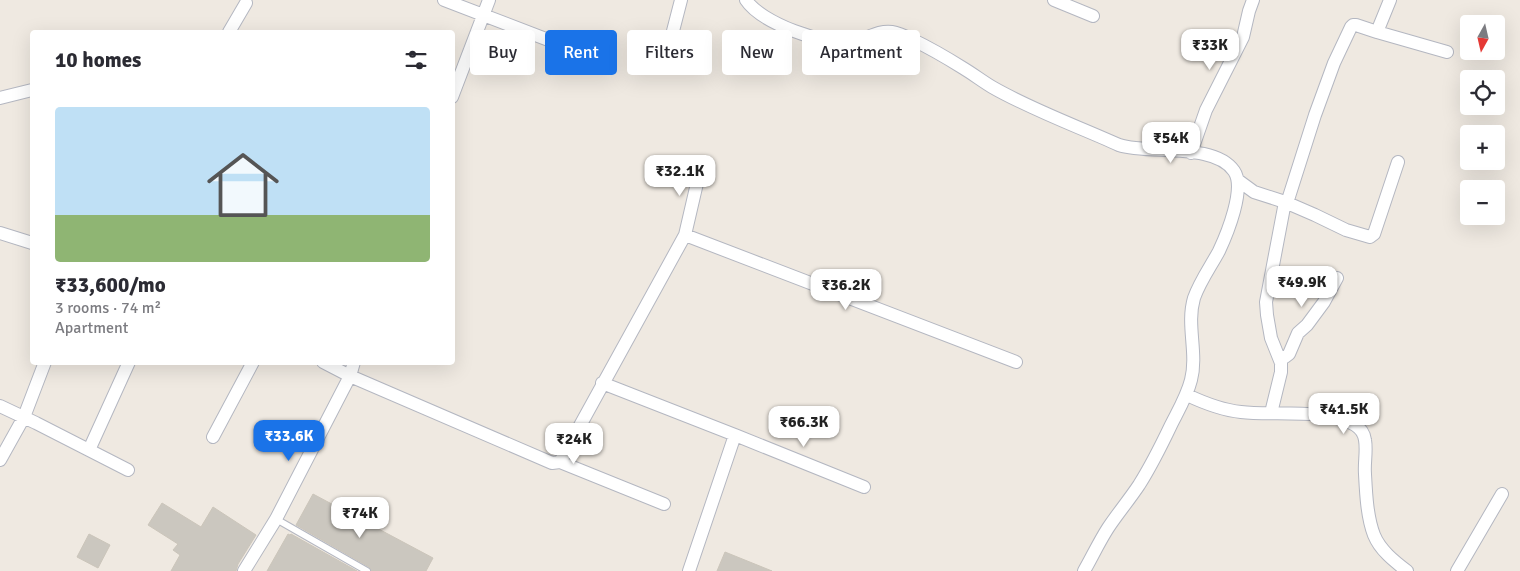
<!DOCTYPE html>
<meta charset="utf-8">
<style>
:root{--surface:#fff;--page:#f7f7f7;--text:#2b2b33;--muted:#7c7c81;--accent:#1a73e8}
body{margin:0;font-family:Signika,sans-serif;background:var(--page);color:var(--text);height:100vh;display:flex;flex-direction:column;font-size:19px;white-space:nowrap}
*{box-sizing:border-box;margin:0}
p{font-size:16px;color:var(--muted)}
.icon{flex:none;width:28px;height:28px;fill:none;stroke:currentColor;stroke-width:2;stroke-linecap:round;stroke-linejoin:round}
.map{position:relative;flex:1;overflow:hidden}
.panel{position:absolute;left:30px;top:30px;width:425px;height:335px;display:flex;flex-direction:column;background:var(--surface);border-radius:5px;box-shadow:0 5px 20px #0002}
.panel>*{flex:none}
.hud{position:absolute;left:470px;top:30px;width:475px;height:45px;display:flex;gap:10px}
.needle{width:32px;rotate:188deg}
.buttons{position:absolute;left:1460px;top:15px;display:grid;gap:10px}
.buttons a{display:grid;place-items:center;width:45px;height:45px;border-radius:5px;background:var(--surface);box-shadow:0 5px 20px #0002;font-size:25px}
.price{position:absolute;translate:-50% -42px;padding:0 11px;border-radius:10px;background:#fff;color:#222;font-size:16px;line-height:32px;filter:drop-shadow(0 1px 2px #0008)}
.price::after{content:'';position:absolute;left:50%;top:30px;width:15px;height:11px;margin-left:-8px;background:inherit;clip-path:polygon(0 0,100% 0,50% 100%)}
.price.selected{background:var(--accent);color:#fff}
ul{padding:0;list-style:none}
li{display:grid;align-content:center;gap:10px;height:265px;padding:0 25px}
li span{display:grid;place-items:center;height:155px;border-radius:5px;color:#555}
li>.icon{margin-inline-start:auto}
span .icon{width:90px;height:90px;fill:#fffc;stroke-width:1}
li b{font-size:21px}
h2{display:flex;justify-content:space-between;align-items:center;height:60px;padding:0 25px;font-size:21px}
.tag{padding:0 18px;border-radius:5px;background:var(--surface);box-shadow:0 5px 20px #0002;font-size:18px;line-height:45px}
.tag.selected{background:var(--accent);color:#fff}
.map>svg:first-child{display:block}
.building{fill:#cbc7bf;stroke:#cbc5ba}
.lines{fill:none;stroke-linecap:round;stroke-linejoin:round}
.lane-casing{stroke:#b4b7c1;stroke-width:8}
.street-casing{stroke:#b4b7c1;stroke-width:14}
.lane{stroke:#fff;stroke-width:6}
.street{stroke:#fff;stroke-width:12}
</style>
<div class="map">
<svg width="1520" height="571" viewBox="0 0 1520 571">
<rect width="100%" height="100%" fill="#efe9e1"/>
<path class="building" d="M313,494L433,558L426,571H372L369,567L296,525Z
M162,503L201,527L213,507L256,535L238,564L236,571H171L180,555L173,550L178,544L148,525Z
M89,534L110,545L98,568L77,557Z
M288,534L290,535L291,534L357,571H267Z
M725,552L772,571H717Z"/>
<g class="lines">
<g class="lane-casing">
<path id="lane" d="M276,519L367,571"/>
</g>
<g class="street-casing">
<path id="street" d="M444,0L585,54
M746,0C761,23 825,46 852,42C866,40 877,30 892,32C899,33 907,37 913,40C930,48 947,58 963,68C973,74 982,81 992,87C1032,110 1077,126 1119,145C1149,155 1214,142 1234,171C1246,188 1227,234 1219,251C1211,266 1200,281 1194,298C1186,325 1198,353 1191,380C1187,396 1178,411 1171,425C1161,446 1151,466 1139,485C1129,500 1118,513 1108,528C1099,542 1092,557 1084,571
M1054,0L1093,16
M673,31L681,0
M229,32L246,3
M1377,32L1447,52
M452,97L489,0
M0,98L32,90
M1191,153L1206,110L1243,37L1249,11L1253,0
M1239,181L1254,192L1285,202L1266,302L1267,315L1271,338L1281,363V372L1271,413
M1285,202L1315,215L1346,230L1370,237L1374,234L1398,162
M1287,203L1315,115L1334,63L1351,27L1353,25H1356L1377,32L1390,0
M0,233L32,243
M685,235L1016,362
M1279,357H1285L1289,354L1298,333L1307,325L1324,302L1337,278
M323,362L350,376L552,463L560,462L685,235L701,166
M602,383L735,435L689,571
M1187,395C1204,403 1221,410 1241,412C1274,416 1325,408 1355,425C1360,428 1364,433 1365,440C1367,451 1364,463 1365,474C1366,493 1367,517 1374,535C1380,550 1394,561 1407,571
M0,406L36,423L128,470
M735,435L864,487
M213,437L253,362
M89,450L129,362
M0,460L24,417L45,362
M560,462L664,504
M244,571L276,519L350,376L354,362
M1457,571L1502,494"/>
</g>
<use href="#lane" class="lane"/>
<use href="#street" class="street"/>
</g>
</svg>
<div class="buttons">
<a><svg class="needle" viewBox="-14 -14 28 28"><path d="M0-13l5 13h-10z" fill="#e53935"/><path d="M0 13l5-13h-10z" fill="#7c7c81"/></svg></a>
<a><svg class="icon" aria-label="locate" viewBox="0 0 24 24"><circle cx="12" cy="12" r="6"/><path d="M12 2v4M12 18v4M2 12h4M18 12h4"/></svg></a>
<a>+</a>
<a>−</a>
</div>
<b class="price" style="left:1210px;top:71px">₹33K</b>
<b class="price" style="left:1171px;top:164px">₹54K</b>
<b class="price" style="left:680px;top:197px">₹32.1K</b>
<b class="price" style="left:1302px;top:308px">₹49.9K</b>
<b class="price" style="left:846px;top:311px">₹36.2K</b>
<b class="price" style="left:1344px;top:435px">₹41.5K</b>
<b class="price" style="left:804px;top:448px">₹66.3K</b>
<b class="price selected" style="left:289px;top:462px">₹33.6K</b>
<b class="price" style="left:574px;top:465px">₹24K</b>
<b class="price" style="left:360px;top:539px">₹74K</b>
<div class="hud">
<a class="tag">Buy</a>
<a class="tag selected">Rent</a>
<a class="tag">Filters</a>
<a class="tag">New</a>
<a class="tag">Apartment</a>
</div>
<section class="panel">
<h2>10 homes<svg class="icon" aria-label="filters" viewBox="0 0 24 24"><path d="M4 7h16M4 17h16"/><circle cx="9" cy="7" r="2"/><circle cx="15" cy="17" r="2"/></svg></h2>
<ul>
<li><span style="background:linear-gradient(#bfe0f5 70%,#8fb573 0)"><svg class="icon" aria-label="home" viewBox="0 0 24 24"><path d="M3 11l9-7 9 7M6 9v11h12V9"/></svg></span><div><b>₹33,600/mo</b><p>3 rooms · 74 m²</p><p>Apartment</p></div></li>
</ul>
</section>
</div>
